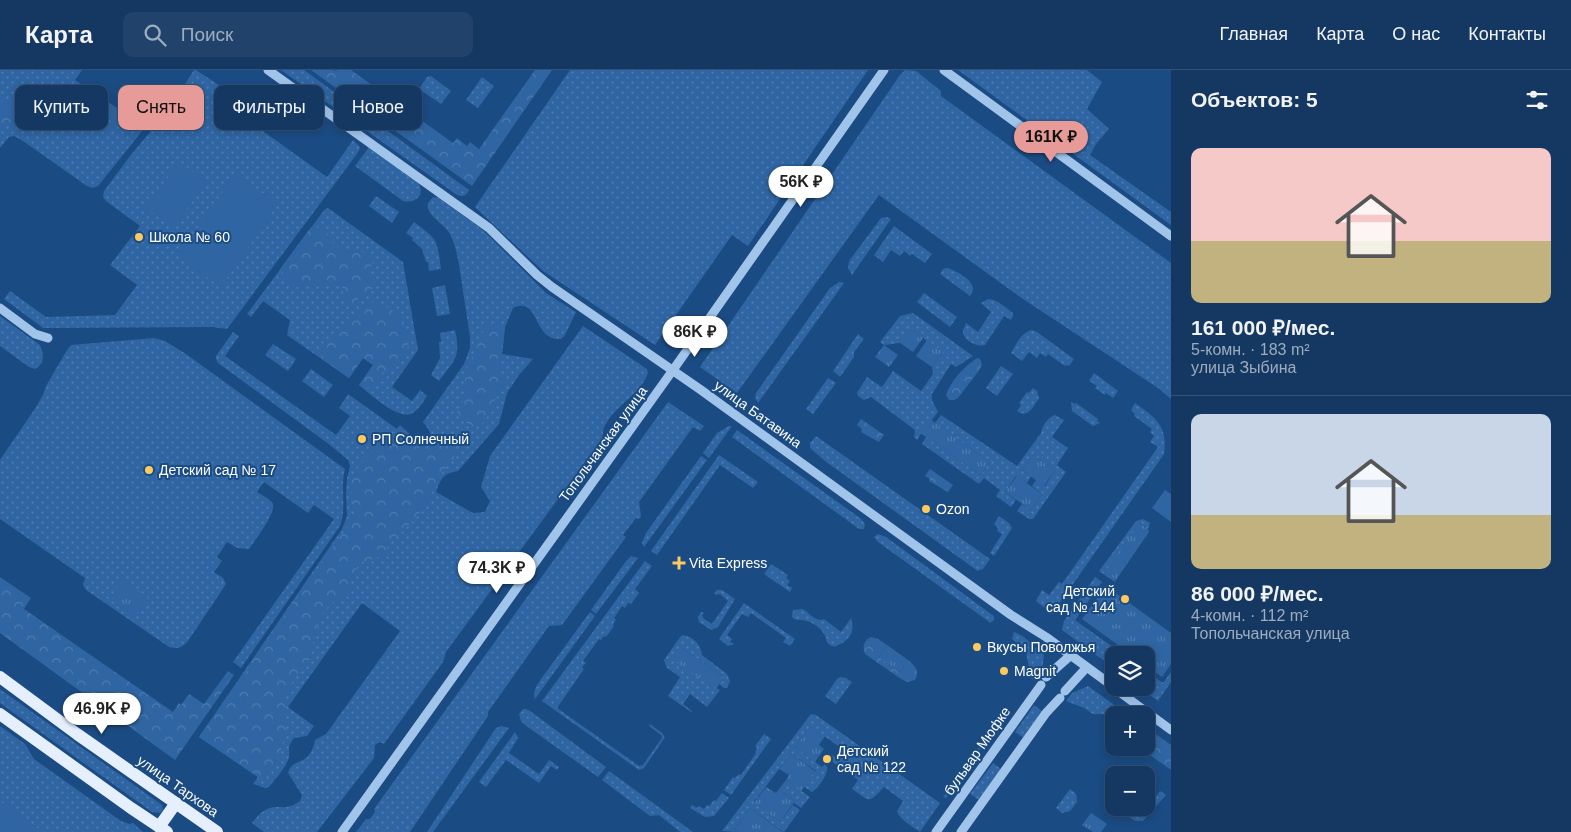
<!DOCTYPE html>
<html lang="ru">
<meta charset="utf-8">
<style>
:root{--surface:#143862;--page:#21436b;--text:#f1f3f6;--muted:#9dacbe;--line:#335277;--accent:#e69b98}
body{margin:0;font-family:Arial,sans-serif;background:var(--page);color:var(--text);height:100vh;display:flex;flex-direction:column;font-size:19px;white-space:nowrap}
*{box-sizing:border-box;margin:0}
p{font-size:16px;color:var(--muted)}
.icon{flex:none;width:28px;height:28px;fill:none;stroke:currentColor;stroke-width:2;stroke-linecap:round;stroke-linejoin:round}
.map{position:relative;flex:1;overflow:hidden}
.drawer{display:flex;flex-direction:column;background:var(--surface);width:400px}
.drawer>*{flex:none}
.banner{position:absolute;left:15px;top:15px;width:475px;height:45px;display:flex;gap:10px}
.fabs{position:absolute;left:1105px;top:576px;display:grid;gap:10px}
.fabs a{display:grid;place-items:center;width:50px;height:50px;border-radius:10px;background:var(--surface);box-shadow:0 2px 8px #0003,0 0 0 1px var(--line);font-size:25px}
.price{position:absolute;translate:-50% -42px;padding:0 11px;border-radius:18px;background:#fff;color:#222;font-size:16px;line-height:32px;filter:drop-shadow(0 1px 2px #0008)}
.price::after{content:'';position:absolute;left:50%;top:30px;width:15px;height:11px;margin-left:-8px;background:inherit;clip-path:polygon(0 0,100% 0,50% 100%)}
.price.active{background:var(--accent);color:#111}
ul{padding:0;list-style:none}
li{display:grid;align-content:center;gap:10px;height:265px;padding:0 20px}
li+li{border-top:1px solid var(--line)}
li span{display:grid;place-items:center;height:155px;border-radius:10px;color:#555}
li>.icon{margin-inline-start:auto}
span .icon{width:90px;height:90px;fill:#fffc;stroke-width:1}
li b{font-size:21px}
h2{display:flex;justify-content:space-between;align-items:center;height:60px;padding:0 20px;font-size:21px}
.pill{padding:0 18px;border-radius:10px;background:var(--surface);box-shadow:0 2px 8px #0003,0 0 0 1px var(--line);font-size:18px;line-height:45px}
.pill.active{background:var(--accent);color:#111}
header{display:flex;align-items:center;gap:30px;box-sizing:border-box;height:70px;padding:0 25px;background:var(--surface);border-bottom:1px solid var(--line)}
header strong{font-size:24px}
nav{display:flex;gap:28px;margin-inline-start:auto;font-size:18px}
.search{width:350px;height:45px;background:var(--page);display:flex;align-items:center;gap:12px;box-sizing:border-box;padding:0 18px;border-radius:10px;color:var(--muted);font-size:19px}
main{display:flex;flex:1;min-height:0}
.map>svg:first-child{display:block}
.grass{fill:url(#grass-dots)}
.forest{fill:url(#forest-crowns)}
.park{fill:url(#park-tufts)}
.pitch{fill:#2f65a2}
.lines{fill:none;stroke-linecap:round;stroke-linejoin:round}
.minor{stroke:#a1c4ea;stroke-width:9}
.major{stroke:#e5effe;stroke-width:12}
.poi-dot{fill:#fcca5e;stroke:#1b4b83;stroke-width:2}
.labels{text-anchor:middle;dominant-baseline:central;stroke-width:4;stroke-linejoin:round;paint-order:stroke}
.poi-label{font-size:14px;fill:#fff;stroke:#1b4b83;text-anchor:start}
.street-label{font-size:14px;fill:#fff;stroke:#1b4b83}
</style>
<header>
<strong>Карта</strong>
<div class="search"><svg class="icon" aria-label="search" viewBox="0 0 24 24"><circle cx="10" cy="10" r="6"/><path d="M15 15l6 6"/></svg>Поиск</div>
<nav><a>Главная</a><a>Карта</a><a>О нас</a><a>Контакты</a></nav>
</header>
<main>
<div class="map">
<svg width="1171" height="762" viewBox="0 0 1171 762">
<defs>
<pattern id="grass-dots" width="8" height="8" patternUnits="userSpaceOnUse" patternTransform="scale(1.25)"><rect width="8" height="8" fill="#2f65a2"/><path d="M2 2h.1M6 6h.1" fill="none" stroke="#4e7cb0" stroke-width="1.8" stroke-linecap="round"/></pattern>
<pattern id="forest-crowns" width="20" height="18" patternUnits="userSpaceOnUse" patternTransform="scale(1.25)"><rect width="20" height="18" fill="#2f65a2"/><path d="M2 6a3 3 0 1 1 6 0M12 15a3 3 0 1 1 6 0" fill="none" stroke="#4e7cb0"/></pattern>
<pattern id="park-tufts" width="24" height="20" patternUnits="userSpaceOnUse" patternTransform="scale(1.25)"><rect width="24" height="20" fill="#2f65a2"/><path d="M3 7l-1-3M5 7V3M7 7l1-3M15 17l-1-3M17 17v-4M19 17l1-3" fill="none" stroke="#4e7cb0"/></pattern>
</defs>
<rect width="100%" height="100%" fill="#1b4b83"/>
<path class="grass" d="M0,0H82L75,10L123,42L148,39L156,40L155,45L98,116L93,118L87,116L23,71L14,66L9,67L0,78Z
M194,0H196L234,25L229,37L327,107L353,70L360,77L359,81L227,259L213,257L43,258L4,229L10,221L46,247L115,245L137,215L110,195L140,156L106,131L103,127L104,121L130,86L166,43Z
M281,0H304L469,120C466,126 463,127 457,125Z
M570,0H868L748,176L732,165L655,275L543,201L475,137Z
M905,0L916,1L941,21V26L1171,193V329L1158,318L1020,227L879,125L737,323L700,297L900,5Z
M958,0H1087L1102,12L1087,39L1109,59L1096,74L1090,85L1171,142V155Z
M431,6L451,21L441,34L419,19L427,7Z
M482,7L494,16L478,38L466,30Z
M369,77L418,112C426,125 416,134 403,131L355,96Z
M376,126L399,142L392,153L369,136Z
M433,127L439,128L484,161L546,223L576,242L565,265L561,269C532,271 540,225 513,238L505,257L502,284L533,289L519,305L507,323L499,354L458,401C444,403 441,408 436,422L473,443L485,442L490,431L481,417L490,386L583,256L647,299L648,303C640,325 616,335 606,354C603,358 603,364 602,369L446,582L443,592L384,674L380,672L375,675L374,688L317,762H264L252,753C273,725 281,746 300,731L302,725L288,703C291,692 298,694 306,688C311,684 314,676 315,670L326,664L400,561L362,533L288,637L314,656L307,666L294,668C285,680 292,680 288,690C284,700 275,709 269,717L265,718L253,714L258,707L199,667L342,459L347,446L346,425L347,408L350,396L348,390L330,375L218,293L216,289V286L233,262L239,266L225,286L336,365L350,346L339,338L348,324L397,359L400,355L422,375L427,374C433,364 430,361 423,352L464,294L470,278V267C467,247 464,228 461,208C459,195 457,179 451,166C446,154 425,146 428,133Z
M328,138L403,192L418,280L392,317L412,331L420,320L427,326C423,332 418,341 411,344C397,349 370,324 359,315L373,295L363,288L349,308L287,265L290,250L263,231L251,247L247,244L325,139Z
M887,147L891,149L852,205L848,198L849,191L881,148Z
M414,152C438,170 437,169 441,199L429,201L428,192H426L422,179L412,170L413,168L406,163Z
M894,156L932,184L925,193L912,184L910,186L904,181L900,186L891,180L883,192L874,185Z
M947,198C955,200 972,209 973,218C973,221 972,223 970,226L940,204L943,199Z
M839,212L844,213L758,333L755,328L756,323L830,218Z
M445,215L450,244L437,246L432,218Z
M924,223L957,247L950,257L917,232Z
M988,229C997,229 1006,238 1013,243V246L1011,250L1004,246L985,275C978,278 962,270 963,261C963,259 965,256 966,253L978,262L991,242L981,233Z
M913,243L973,286L956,297L951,294L932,324V330L938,342L931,351L930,350L917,370L914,367L915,360L871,327L864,330L858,326L857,323L867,307L882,317L893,301L921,321L933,304L932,297L943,282L910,259L900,273L884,275L880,272L900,246Z
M0,246L40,275C44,284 45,294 35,299L29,297L0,276Z
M455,260C461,288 455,289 439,311L431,305L440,288L439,272H441L440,263Z
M1032,260L1037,262L1074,289L1069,296L1066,295L1065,296L1048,284L1046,287L1040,283L1037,288L1029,282L1022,291L1011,283C1016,275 1021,262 1032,260Z
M858,264L864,269L854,282V287L840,307L833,301Z
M154,268L165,271L186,284L345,399C340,418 347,438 340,456L241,598L233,592L334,449L314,435L308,443L264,412L257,422C262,425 270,429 273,434C276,443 255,470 249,479L237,478L227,472L217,487L222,491L214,502L223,508L226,514L188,571C182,578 178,579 169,577L86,520L83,515L85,508L0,449V390L36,337L43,325L46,316L67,280L71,275Z
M273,274L296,289L288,301L265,285Z
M1001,296L1013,304L997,326L986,318Z
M311,299L333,315L324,327L302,311Z
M1094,303L1118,321L1113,328L1106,323L1105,325L1095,318L1097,316L1089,311Z
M828,308L836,313L813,344L806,339Z
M1033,318L1037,321L1039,328C1033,337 1028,349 1017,341L1021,335L1019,333L1027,322L1029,323Z
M668,332L704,356L700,361L693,357L639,432L641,446L639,449L636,448L623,465L626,467L562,555L549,556L488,642V646L410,762H356L366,749H370L375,742L374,739Z
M1071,332L1074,334L1076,333L1098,349L1097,351L1100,353L1093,356L1072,341Z
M1135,333C1156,348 1168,356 1164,384L1052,544L1036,531L1042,520L1049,525L1059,512L1062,514L1158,377L1150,372L1154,366L1150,362L1152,359L1134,346L1135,344L1131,340Z
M941,345L1017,396L1041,363C1042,356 1048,347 1055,345L1064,350L1052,367L1068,378L1057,395L1066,402L1033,449H1029L1017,441L1022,434L1031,440L1042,424L1032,416L1036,410L1045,416L1055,400L1033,385L1022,400L1031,407L1027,413L1016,406L1005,422L1016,430L1011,437L996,426L1000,420L984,408L979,414L922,374L926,367L981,405L990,392L935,353Z
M729,356H732L709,388L703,383L717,363Z
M737,360L860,448L865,454L864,459H859L855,456L732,367Z
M816,366L990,489L983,499L977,501L975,499L825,391L810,378V373Z
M719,385L758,412L753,418L720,395L657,485L651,481Z
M701,386L707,390L644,477L642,473L646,463Z
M999,446L1009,453L1012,458L994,486L990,483L1002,464L997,461L998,458L994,454Z
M1143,449L1150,453L1148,459L1140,453L1106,502L1116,510L1115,512L1099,501L1136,451Z
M878,464L886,467L991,544L994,546V550L990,553L988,551L878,472L874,467Z
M631,486L638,488L596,544L591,540L626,491Z
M645,491L652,496L635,519L639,523L631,534L628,533L625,538L622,536L614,548L616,550L613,554L614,556L606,567L604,566L601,570L599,569L583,591L586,593L582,597L584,599L557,638L639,696L643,695L662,668L661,665L649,656L650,654L662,663L665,668L663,670L644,698L639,700L542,631Z
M771,494L788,505L786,508L790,511L787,515L792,518L790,522L764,504Z
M1095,507L1102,512L1075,550L1124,585H1114V598L1062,560L1064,551Z
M717,520H722L735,529L718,557L711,560L699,552L698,547L701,542L704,543L702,545L704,549L712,554L728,531L720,524L716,525L714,523Z
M744,533L795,569L790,576L783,572L786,568L751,543L748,547L742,544L727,565L732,569L730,572L734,574L728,576L719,569Z
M803,539C809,543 817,553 824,549L841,562L851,548C855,560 851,569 840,574C837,576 835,577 832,576C825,574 827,568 824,564C818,554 806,549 796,550L792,547L793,540Z
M590,542L595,546L535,629C532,622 537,615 541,609Z
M1014,562C1026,566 1034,577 1044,585L1042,600L1035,611L1028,606L1030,604L1026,582L1012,569Z
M683,565C694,567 701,575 702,585L727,604L730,611L727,618H724L719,614L724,607L682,578L716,619V618L720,620L707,637L690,624L683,634L692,641L691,642L668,626L680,607L667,598L664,590L680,567Z
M1146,601L1163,613L1171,602V612L1158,631L1140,618H1146Z
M840,607L846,608L852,612L836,634L825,626L837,609Z
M1088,616L1128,645L1093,644L1084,638L1066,631L1072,623Z
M0,619L162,735L163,740L160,743L152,742L0,633Z
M1034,635L1043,642L1024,668L1015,662Z
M523,639H526L530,641L606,697L598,707L525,655L521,651L519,644Z
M811,644L816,645L940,733L920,762C912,756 900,750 897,741L903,731L884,717C868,734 871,732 852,719L867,696L811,657L795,677L822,697L825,694L827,697C828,705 819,717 812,722L804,717L816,701L791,683L754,732L780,752L793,735L800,740L784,762L750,738L735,759L739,762L722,761Z
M0,656L25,674L34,689L121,751L129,754L133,753L143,762H0Z
M501,656L509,658L433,762H427L496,658Z
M993,658L995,659L946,728L943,727Z
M515,662L518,668L509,683L539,704L549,690L559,697L557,700L551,696L539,713L506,690L486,717L479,712Z
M764,664L771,669L731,725L724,720L733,707L735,708L739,704L741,705L756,683L755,682L757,678L755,676Z
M993,693L1001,699L979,730L970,724Z
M609,701L693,762H680L659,745L650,746L602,710Z
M786,710L810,727L801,738L794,733L795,731L779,719Z
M1070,719L1076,724L1077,732L1070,741L1062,743L1056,738Z
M1160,721L1166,725L1143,751H1135L1117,738H1133L1142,745Z
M722,723L729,728L714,746L705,747L690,738L692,735L697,738L699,736L704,739L707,735L709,736L714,730L716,731Z"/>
<path class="forest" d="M311,0H333L336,1L337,0H351L453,73L457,68L467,76L470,72L479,79L535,0H552L472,116Z
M34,14L37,26L38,40C29,52 14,57 0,56V32C13,31 21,27 27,15Z
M53,14C59,19 70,31 77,31C82,30 88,27 93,26L106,33L120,45V53L116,59L106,62L98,61L53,27L48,21L49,16Z
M311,157C320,157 326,160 331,168C332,170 333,174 335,175C346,185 358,170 373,192L369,202L374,213L373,218L359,227L355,233L349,234L343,230V218L340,215L320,214L303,218L296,217L289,213L280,199Z
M372,232H376L387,237L399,245L408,263L409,272L407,280L397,294L382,303L371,317L365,318L359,315L373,295L363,288L349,308L322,289L320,280L323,273L345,253L361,242Z
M487,256L505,257L502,284L500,291L501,300L504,310V318L495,330L489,344L483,353L474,357L462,351L457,342L465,326V306L468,296L476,280L483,261Z
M977,288L980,289L982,294L980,299L958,328L954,330H949L946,325C951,310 964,297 977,288Z
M861,349L884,365L879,372L861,362L862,359L857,355Z
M391,364H404L413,375L421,380L427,379L435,367L440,368L449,375L454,381V388L440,405L427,432L414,450L390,473L385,482L377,488L362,492L355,500L350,517L342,528L332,533L324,541L313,569V580L309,591L295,608L286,625L285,650L286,660L279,687L271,702L258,707L199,667L355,446C354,434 350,421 352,410C354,397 381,373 391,364Z
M930,399L953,415L948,422L929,411L930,409L925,406Z
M0,507L31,528L24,539L173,642L179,633L181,635L189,624L204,634L228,601L234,605L175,690L0,563Z
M871,567L878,569L887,575L879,587L900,602L908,590C915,596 920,601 915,610L908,612L901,609L865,584C862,577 864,570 871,567Z
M1146,657L1171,675V700L1140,678H1146Z"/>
<path class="park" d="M910,258L923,268L913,282L900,273Z
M927,270L943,282L932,297L916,286Z
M884,275L898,285L889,297L875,287Z
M930,349L990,392L981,405L920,363Z
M1033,385L1055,400L1044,416L1022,400Z
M1017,406L1042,424L1031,440L1005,422Z
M1139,453L1148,459L1149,462L1116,510L1105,502Z
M122,510L148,527L135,547L109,529Z
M1106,516L1171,563V594L1162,607L1146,596V585H1132L1082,549Z
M887,575L908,590L900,602L879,587Z
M682,578L724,607L716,619L673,590Z
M811,657L825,666L819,675L824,679L815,692L795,677Z
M843,679L868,697L858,710L827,688L830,684L837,688Z
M791,683L816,702L801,721L786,710L789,705L779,699Z
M766,717L776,723L779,719L795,731L780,752L754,733Z
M750,738L783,762H739L735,759Z
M1091,743L1107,754L1101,762H1093L1082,755Z"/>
<path class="pitch" d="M179,92L207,112L173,158L146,138Z
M235,104L278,134L221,217L178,187Z
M1165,420L1171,424V452L1152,438Z
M0,731L43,762H0Z"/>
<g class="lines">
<path class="minor" d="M268,0L489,158L537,205L552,217L701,320L1011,545L1046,567L1114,617
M944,0L1171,166
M0,238L35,264L48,268
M1046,607L1071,585
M1114,618L1171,660
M1065,621L1087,597
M342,762L673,300L884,0
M936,762L1041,615
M961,762L1046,643L1060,628"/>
<path class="major" d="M0,607L77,664L217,762
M0,644L131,738L167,762
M159,757L176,733"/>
</g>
<g class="poi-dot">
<circle cx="139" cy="167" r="5"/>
<circle cx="362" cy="369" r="5"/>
<circle cx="149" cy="400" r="5"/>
<circle cx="926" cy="439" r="5"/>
<path d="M676.5 485.5h5v5h5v5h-5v5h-5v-5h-5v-5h5z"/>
<circle cx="1125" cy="529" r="5"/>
<circle cx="977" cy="577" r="5"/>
<circle cx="1004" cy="601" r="5"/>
<circle cx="827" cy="689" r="5"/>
</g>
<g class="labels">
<g class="poi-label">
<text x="149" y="167">Школа № 60</text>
<text x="372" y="369">РП Солнечный</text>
<text x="159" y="400">Детский сад № 17</text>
<text x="936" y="439">Ozon</text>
<text x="689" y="493">Vita Express</text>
<text x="1115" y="521" text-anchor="end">Детский<tspan x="1115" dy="16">сад № 144</tspan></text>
<text x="987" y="577">Вкусы Поволжья</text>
<text x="1014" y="601">Magnit</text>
<text x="837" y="681">Детский<tspan x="837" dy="16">сад № 122</tspan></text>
</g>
<g class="street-label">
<text transform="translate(758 344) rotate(36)">улица Батавина</text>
<text transform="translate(603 374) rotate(-54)">Топольчанская улица</text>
<text transform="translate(977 681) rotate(-55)">бульвар Мюфке</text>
<text transform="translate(178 716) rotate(35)">улица Тархова</text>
</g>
</g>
</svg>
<div class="fabs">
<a><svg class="icon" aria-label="layers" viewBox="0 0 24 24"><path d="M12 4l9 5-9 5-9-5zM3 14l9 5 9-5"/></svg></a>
<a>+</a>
<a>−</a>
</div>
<b class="price active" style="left:1051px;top:93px">161K ₽</b>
<b class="price" style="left:801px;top:138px">56K ₽</b>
<b class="price" style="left:695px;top:288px">86K ₽</b>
<b class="price" style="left:497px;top:524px">74.3K ₽</b>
<b class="price" style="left:102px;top:665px">46.9K ₽</b>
<div class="banner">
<a class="pill">Купить</a>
<a class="pill active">Снять</a>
<a class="pill">Фильтры</a>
<a class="pill">Новое</a>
</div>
</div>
<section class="drawer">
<h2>Объектов: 5<svg class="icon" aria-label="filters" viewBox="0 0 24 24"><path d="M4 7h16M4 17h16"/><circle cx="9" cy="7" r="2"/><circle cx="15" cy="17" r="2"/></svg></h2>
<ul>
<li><span style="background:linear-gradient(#f6c9c9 60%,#c2b280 0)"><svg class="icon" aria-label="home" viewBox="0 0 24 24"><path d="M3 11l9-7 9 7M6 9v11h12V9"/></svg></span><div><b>161 000 ₽/мес.</b><p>5-комн. · 183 m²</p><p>улица Зыбина</p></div></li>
<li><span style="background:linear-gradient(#c9d6e8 65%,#c2b280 0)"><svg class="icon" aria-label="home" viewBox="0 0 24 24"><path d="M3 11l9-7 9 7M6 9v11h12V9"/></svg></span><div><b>86 000 ₽/мес.</b><p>4-комн. · 112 m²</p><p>Топольчанская улица</p></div></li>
</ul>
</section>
</main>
